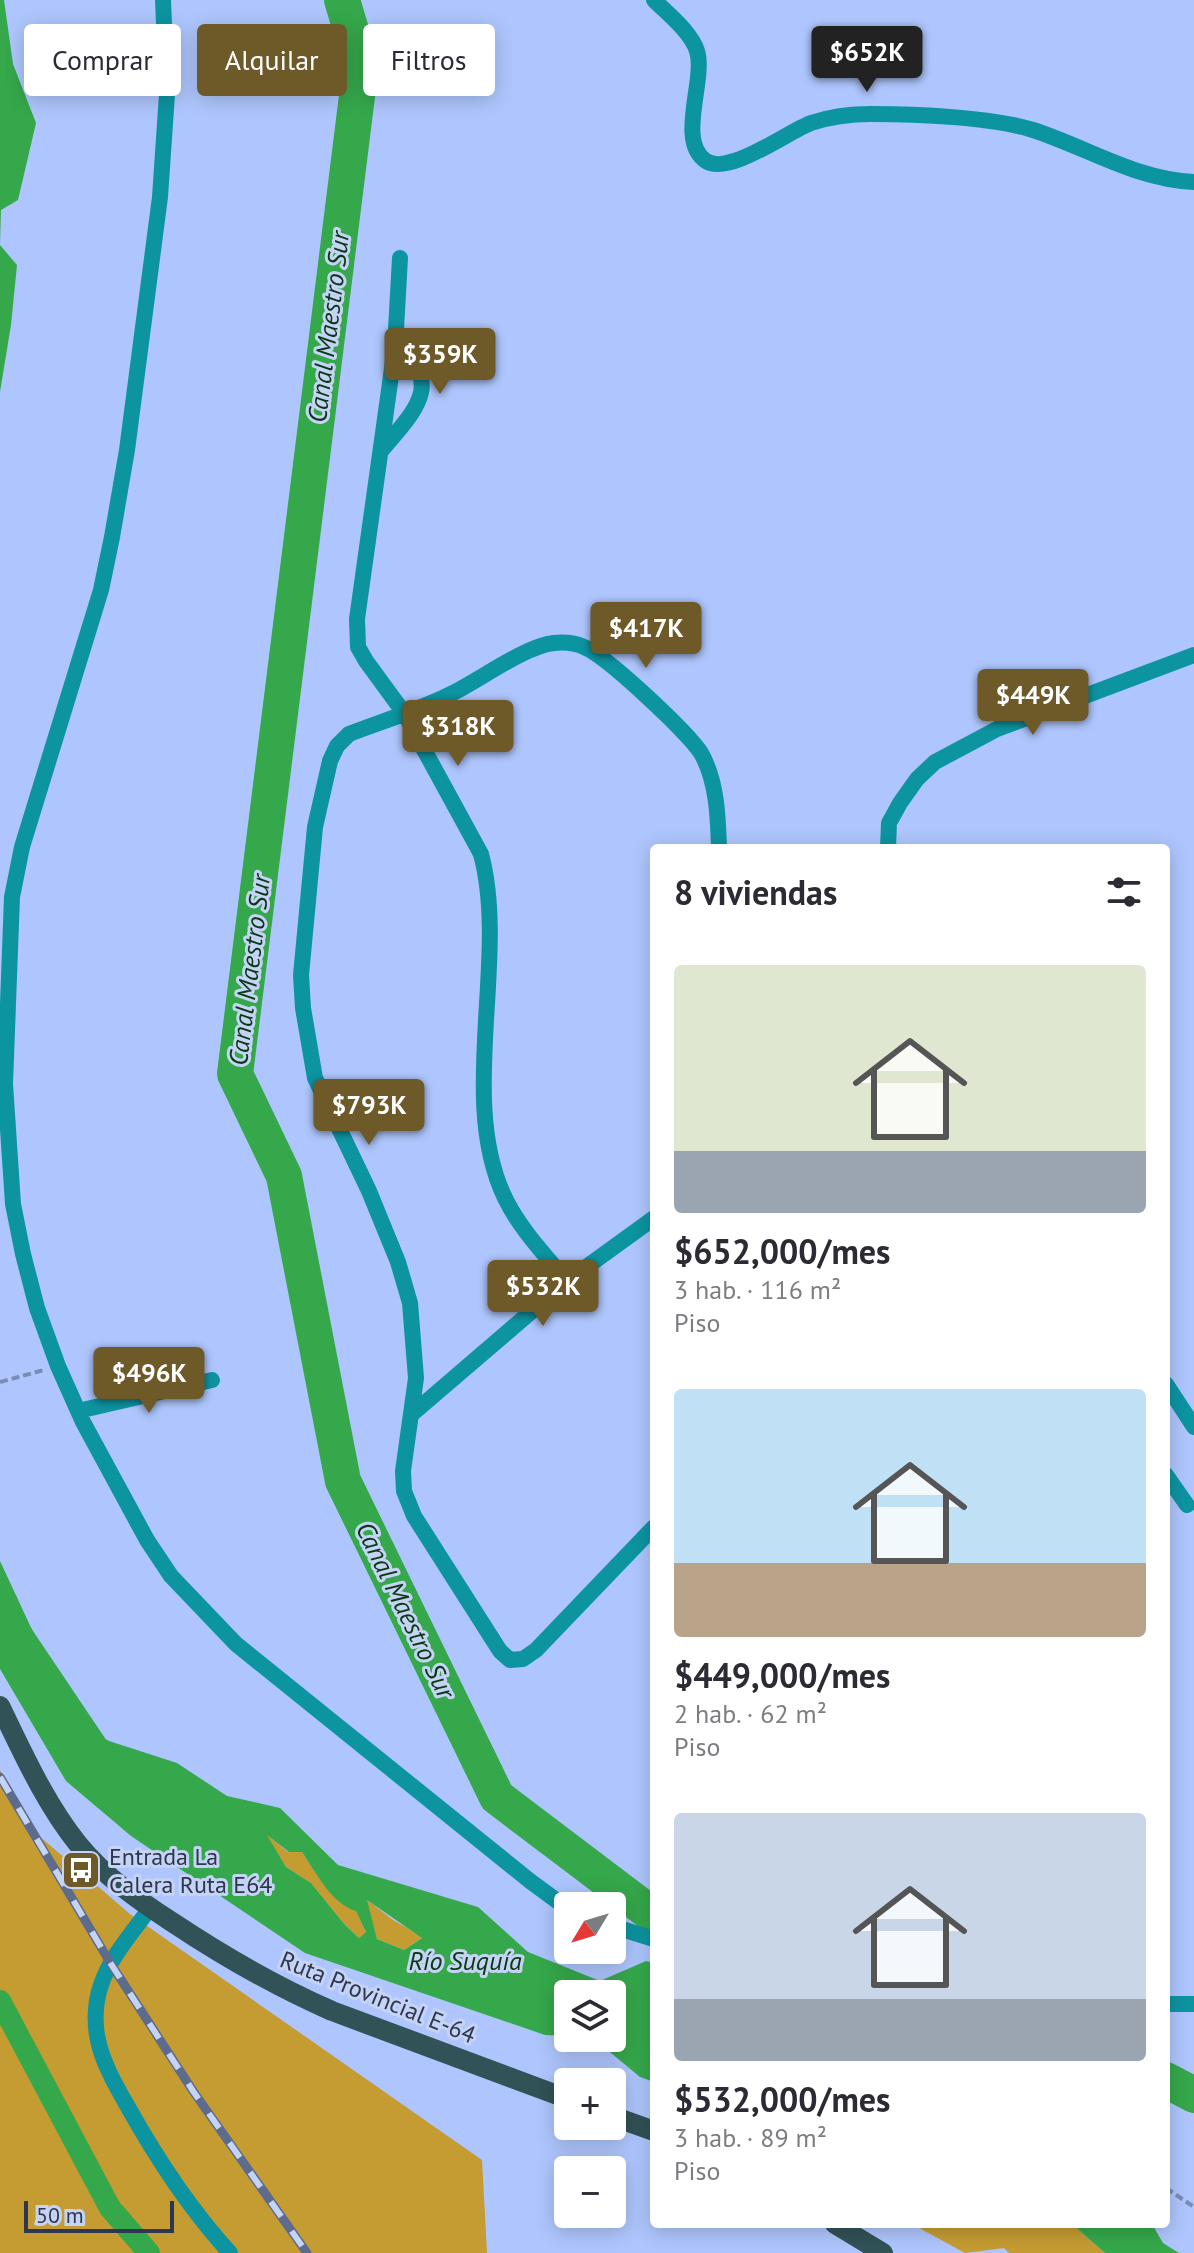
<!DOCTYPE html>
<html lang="es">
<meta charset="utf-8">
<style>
:root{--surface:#fff;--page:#f7f7f7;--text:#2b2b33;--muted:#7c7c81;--accent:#6e5928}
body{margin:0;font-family:"PT Sans",sans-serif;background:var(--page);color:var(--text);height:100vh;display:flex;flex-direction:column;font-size:30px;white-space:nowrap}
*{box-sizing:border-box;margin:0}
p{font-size:26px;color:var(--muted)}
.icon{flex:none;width:44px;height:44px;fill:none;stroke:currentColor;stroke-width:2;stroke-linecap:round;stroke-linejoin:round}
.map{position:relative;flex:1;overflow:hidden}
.sheet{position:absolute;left:650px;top:844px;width:520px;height:1384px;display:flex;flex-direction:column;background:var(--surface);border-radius:8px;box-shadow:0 4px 20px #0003}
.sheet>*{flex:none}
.banner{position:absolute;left:24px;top:24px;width:506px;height:72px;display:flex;gap:16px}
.needle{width:52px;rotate:232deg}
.fabs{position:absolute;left:554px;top:1892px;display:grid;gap:16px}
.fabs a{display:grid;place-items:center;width:72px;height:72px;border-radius:8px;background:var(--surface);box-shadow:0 4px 20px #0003;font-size:40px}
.scale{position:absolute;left:24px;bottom:20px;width:150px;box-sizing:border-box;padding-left:8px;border:4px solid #2e374d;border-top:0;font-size:22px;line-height:28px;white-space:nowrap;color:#2e374d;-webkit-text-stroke:6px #c5d3f5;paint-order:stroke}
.price{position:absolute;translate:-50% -68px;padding:0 18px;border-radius:8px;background:var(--accent);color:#fff;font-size:26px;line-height:52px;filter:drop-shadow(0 2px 4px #0008)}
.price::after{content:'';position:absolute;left:50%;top:48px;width:24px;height:18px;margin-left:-12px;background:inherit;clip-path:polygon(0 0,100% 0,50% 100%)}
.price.active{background:#222;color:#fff}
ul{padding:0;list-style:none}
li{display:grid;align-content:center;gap:16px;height:424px;padding:0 24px}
li span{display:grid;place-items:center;height:248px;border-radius:8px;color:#555}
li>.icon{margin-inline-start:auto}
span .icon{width:144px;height:144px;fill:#fffc;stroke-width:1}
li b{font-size:34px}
h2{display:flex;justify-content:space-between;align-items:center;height:96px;padding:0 24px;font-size:34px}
.pill{padding:0 28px;border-radius:8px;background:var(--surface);box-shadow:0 4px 20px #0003;font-size:28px;line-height:72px}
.pill.active{background:var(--accent);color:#fff}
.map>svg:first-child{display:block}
.green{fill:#c59c32}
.water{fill:#35a84b;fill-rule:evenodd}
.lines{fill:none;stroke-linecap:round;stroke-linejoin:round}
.canal{stroke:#35a84b;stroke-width:22}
.river{stroke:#35a84b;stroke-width:36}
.path{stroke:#7a8cb5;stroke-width:4;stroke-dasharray:8 4;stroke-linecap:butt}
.minor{stroke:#0d94a1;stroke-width:16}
.primary{stroke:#315256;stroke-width:20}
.rail-casing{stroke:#5d6b8d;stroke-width:9}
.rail{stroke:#c5d3f5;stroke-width:6;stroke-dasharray:18;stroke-linecap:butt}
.labels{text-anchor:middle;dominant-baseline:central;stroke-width:6;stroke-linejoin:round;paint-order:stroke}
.poi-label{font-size:24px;fill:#2e374d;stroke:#c5d3f5;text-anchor:start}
.street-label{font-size:24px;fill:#2e374d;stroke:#c5d3f5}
.water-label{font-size:26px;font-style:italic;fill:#0b3814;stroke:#c5d3f5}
</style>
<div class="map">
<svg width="1194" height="2253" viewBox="0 0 1194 2253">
<rect width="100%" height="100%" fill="#aec6fd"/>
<path class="green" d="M0,1770L31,1829L130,1914L482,2160L487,2253H0Z
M265,1833L288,1852H302L317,1875L356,1910L366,1932L359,1938L345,1925L311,1883L286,1867Z
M366,1899L393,1920L423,1937L404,1950L377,1939Z
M917,2224H1072L1105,2253H1009L1004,2248L965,2253L921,2229Z"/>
<path class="water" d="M0,0H4L13,64L36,123L18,200L1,210L0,245L17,265L11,325L0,392Z
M0,1561L41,1649L64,1717L109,1741L177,1763L227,1796L280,1808L338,1865L478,1907L528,1952L600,1981L646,1961L654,1963V2082L640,2077L593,2038H612V1994H568V2036L545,2035L305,1953L131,1836L66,1781L0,1669ZM267,1835L289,1852H302C316,1873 332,1904 356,1911L366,1932L359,1938L345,1925L311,1883L286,1867ZM367,1900L422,1938L404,1950L377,1939Z
M1072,2224H1152L1163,2243L1179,2253H1105Z"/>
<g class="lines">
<path class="canal" d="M0,2001L110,2208L149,2253"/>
<path class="river" d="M342,0L361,64L235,1074L284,1176L343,1481L497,1797L649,1912L654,1913
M0,1604L10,1629L100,1763
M1166,2080L1194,2095"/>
<path class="path" d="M0,1382L44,1370
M1166,2188L1194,2207"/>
<path class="minor" d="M163,0L167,94L160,197L127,450L112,537L101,590L22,847L12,897L5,1084L13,1204L23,1254L37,1308L58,1366L83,1422L147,1540L171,1576L236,1644L530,1881L568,1909
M654,0C668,14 691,32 697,51C706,80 676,141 706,161C729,176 787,132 811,123C829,117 852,114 871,114C916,114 991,117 1033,130C1086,147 1137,180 1194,182
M400,258L395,347L357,619L358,647L366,661L404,713L481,854C509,959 457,1099 505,1198C520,1229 545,1255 567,1281
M382,450C415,410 445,385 396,342
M888,848L889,823L900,803L917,779L935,762L997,729L1194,655
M1166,1384L1194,1427
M78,1411L212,1380
M412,1414L567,1281L654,1218
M1166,1475L1187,1505
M654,1527L536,1650L523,1659L510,1660L500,1651L414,1516L404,1491L403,1471L416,1378L410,1303L398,1262L369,1191L315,1078L303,1008L301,975L315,827L330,761L337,746L349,734C383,721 419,710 451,694C480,680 525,646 554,643C564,642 575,643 584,647C607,656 687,732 701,753C717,781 718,817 719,848
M150,1908C133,1932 110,1957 101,1985C95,2002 94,2023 98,2040C103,2064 116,2086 128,2107C157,2159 190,2209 230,2253
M612,1926L654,1939
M1166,2004H1194"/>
<path class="primary" d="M0,1706C23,1753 45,1803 78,1844C104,1876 138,1900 172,1922C223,1956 275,1986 332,2011L568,2099
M612,2116L654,2131
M835,2224L883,2253"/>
<g class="rail-casing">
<path id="rail" d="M0,1777L111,1964L193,2091L307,2253"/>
</g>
<use href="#rail" class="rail"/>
</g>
<defs>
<g id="bus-square" transform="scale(2)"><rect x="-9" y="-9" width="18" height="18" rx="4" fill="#6e5928" stroke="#c5d3f5"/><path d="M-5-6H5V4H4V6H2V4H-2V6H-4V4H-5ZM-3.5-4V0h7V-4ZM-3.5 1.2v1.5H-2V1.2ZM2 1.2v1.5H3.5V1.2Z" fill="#fff"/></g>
</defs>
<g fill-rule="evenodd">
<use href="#bus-square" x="81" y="1870"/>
</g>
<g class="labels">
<g class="poi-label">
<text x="109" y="1856">Entrada La<tspan x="109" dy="28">Calera Ruta E64</tspan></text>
</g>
<g class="street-label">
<text transform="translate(378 1997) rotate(22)">Ruta Provincial E-64</text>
</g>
<g class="water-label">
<text transform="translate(328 327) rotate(-83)">Canal Maestro Sur</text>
<text transform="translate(249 970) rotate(-83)">Canal Maestro Sur</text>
<text transform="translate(406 1610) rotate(64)">Canal Maestro Sur</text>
<text x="465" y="1960">Río Suquía</text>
</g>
</g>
</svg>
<div class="fabs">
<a><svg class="needle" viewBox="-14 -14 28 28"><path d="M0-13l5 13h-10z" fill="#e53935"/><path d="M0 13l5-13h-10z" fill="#7c7c81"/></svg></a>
<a><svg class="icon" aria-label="layers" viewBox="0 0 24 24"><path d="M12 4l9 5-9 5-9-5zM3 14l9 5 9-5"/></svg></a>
<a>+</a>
<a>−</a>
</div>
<div class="scale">50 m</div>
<b class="price active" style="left:867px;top:94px">$652K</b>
<b class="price" style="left:440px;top:396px">$359K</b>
<b class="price" style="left:646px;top:670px">$417K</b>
<b class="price" style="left:1033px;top:737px">$449K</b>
<b class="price" style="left:458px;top:768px">$318K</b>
<b class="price" style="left:369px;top:1147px">$793K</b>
<b class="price" style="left:543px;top:1328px">$532K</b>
<b class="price" style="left:149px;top:1415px">$496K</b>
<div class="banner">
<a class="pill">Comprar</a>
<a class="pill active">Alquilar</a>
<a class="pill">Filtros</a>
</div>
<section class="sheet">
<h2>8 viviendas<svg class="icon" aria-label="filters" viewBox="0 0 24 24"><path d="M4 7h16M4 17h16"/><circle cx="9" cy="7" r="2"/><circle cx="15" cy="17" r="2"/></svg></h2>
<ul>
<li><span style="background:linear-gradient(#dfe7d0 75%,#9aa5b1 0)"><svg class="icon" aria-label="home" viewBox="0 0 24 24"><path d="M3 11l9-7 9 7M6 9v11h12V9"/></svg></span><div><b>$652,000/mes</b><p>3 hab. · 116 m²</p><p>Piso</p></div></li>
<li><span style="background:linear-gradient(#bfe0f5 70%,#b9a48a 0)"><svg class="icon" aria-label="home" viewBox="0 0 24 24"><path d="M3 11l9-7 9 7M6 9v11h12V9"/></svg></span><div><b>$449,000/mes</b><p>2 hab. · 62 m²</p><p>Piso</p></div></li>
<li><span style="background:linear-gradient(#c9d6e8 75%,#9aa5b1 0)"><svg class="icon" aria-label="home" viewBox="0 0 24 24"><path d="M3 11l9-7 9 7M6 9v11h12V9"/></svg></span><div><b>$532,000/mes</b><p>3 hab. · 89 m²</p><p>Piso</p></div></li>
</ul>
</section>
</div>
